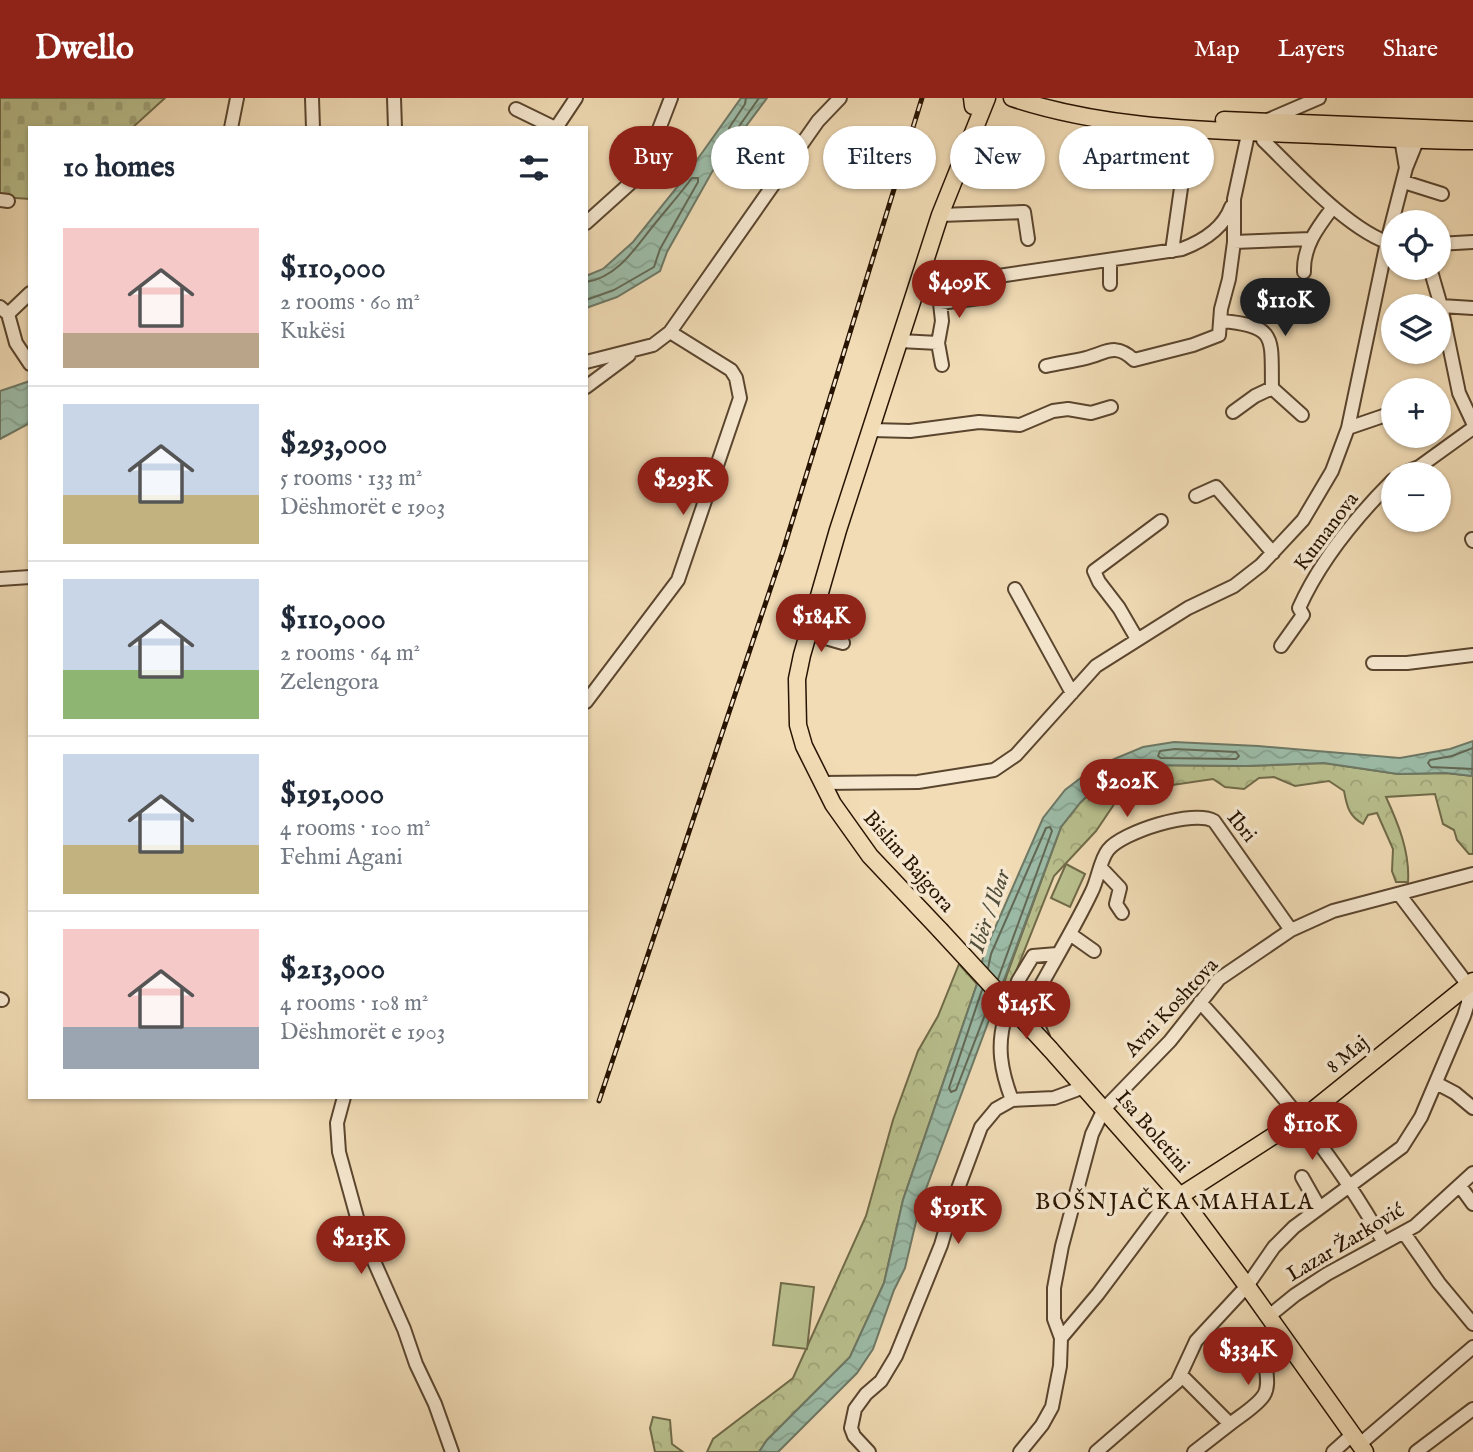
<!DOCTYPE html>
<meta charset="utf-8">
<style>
:root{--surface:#fff;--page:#f6f6f7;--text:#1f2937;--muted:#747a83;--line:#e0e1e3;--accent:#8f2418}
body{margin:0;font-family:"IM FELL English",serif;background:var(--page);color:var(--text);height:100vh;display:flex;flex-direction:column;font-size:26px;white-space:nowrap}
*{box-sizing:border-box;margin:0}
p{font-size:23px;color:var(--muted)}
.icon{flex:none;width:38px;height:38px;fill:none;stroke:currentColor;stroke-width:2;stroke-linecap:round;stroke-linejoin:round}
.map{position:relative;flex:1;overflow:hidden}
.details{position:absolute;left:28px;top:28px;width:560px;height:973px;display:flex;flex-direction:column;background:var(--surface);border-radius:0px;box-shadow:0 2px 5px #0004}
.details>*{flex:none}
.top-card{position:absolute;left:609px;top:28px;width:665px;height:63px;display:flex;gap:14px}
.controls{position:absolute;left:1381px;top:112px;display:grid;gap:14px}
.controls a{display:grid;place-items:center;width:70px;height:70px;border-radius:50%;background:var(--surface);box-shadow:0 2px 5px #0004;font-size:35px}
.price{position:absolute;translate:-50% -60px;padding:0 16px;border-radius:24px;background:var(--accent);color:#fff;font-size:23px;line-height:46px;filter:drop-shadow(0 2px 4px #0008)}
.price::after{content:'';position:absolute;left:50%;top:42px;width:21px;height:16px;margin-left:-10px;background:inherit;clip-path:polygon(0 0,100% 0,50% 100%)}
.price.current{background:#222;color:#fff}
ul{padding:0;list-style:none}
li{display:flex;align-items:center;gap:21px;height:175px;padding:0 35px}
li+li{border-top:2px solid var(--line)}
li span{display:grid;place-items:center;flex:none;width:196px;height:140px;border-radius:0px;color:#555}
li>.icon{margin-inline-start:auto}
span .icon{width:84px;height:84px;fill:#fffc;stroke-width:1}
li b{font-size:30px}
h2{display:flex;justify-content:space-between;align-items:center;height:84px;padding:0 35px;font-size:30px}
.tag{padding:0 24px;border-radius:32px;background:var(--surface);box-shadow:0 2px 5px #0004;font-size:24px;line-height:63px}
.tag.current{background:var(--accent);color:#fff}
header{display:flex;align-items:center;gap:42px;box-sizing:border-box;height:98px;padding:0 35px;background:var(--accent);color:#fff}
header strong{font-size:33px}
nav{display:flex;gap:38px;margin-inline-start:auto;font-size:24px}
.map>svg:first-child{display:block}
.forest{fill:url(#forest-crowns);stroke:#706a48;stroke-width:2}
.cemetery{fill:url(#cemetery-stones);stroke:#706a48;stroke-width:2}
.pitch{fill:#b9c08e;stroke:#706a48;stroke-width:2}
.water{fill:url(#water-waves);stroke:#6d7865;stroke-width:2}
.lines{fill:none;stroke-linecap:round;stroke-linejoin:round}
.shore{stroke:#626854;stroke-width:2}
.minor-casing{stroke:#5a452e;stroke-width:16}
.major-casing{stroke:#271301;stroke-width:19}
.minor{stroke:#f6e8d0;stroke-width:12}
.major{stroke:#f1dcb6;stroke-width:16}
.rail-casing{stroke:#271301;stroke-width:5}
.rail{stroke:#f6e8d0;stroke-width:2.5;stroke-dasharray:8;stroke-linecap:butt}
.major-bridge-casing{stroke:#271301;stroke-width:19;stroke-linecap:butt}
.major-bridge{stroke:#f1dcb6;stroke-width:16}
.labels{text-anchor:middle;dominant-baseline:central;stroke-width:7;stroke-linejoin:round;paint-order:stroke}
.street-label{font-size:21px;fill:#271301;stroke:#f6e8d0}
.water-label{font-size:23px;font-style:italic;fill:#504e3b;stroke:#f6e8d0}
.neighbourhood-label{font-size:23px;letter-spacing:2px;fill:#271301;stroke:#f6e8d0}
</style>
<header>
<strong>Dwello</strong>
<nav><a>Map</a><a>Layers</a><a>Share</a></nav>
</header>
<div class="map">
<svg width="1473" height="1354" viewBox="0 0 1473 1354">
<defs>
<pattern id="forest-crowns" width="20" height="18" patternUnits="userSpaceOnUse" patternTransform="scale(1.75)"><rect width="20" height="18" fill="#b9c08e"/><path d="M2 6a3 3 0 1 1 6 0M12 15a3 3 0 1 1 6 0" fill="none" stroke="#9fa479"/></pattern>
<pattern id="cemetery-stones" width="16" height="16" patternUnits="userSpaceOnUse" patternTransform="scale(1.75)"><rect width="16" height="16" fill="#b9c08e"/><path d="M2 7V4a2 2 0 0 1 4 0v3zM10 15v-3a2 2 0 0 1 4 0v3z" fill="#9fa479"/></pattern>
<pattern id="water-waves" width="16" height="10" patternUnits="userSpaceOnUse" patternTransform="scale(1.75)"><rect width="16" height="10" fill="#9cbca8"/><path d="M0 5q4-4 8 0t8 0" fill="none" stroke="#86a18f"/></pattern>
</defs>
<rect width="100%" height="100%" fill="#f1dcb6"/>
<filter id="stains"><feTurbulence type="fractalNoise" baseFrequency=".00286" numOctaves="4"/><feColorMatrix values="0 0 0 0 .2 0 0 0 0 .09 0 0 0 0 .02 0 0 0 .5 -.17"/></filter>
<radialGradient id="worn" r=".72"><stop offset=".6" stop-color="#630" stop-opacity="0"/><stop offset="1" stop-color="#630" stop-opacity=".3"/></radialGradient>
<path class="forest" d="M1324,665L1398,676L1446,675L1473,678V756H1469L1457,742L1454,732L1443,726L1435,696L1386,699C1398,725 1410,754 1408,784H1396L1392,773L1393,751L1377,715L1368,717L1363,726C1349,718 1347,709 1344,693L1329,683L1295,688L1274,679L1259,680L1244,691L1225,689L1213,681L1152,690L1119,699L1096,733L1054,778L1009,891L1004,885L1061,729L1080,705L1101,684L1143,667L1246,668Z
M959,866L977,886L903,1102L884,1185L850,1259L767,1342L759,1354H707L713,1341L793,1280L866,1118L893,1022L918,953L938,918Z
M653,1319L670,1322L672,1346L683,1354H655L650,1330Z"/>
<path class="cemetery" d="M0,0H165L132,30H30V101L0,99Z"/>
<path class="pitch" d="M1066,766L1085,776L1070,809L1051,800Z
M781,1185L814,1189L807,1251L773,1247Z"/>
<path class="water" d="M741,0H767L712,74L667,154L660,173L617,199L586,210V178L603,171L633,144L682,83Z
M30,283V325L0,341V293Z
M1473,643L1472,678L1446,675L1398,676L1324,665L1246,668L1143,667L1101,684L1080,705L1061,729L920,1107L905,1170L894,1192L873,1251L857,1275L778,1354H759L767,1342L850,1259L884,1185L903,1102L977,886L984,855L1043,720L1065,692L1095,669L1143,649L1174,644L1258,648L1400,660L1450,651Z"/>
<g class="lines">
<path class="shore" d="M746,0L745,6L729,30L731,35L735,34L759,0
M586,184C617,180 636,149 653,128C666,112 680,96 692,80H698V84L660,151L654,169L614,192L586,202
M1473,650L1452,658L1430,662L1428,665L1431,669L1473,671
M1175,651L1236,654L1239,658L1236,661L1161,660L1158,658L1160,653Z
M988,870L991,856L1046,730L1050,729L1052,733L998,881
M982,892L949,990L951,994L956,992L991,901"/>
<g class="minor-casing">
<path id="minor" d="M312,0L313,30
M394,0L395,30
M516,11L555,30
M1268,22L1319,0
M231,30L237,0
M556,30L576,0
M1400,35L1406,70L1417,43V35
M1263,42C1295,73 1351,135 1393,146
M1404,84L1442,96
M0,102L8,103
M940,117L1024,114L1028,141
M586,125L636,80L651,52L671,0
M1234,144L1311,141
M1438,146L1473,144
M1172,153L1182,83
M1110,162V186
M1430,170L1441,208L1459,295L1473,325
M1304,174C1303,148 1318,129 1333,109
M917,190L1182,151C1203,143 1223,131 1231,109
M1441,208L1473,210
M0,209L8,216L16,245L30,266
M8,216L30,195
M1222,223C1278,228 1271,240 1272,290L1302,317
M900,243L938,245L942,267
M938,245L942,223L940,205L980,200
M586,264L653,247L670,234L818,23L840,0
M1046,268C1060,265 1073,263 1086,260C1106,255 1115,244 1134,262L1193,247L1219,237L1221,211L1229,181L1234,144V101L1247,41
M586,289L629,257
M1233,314L1255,298L1272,290
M1348,330L1392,315
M872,332L910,333L979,324L1020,327L1053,313L1068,311L1091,315L1111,309
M1402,376L1419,369L1473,330
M1196,398L1216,389L1273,455
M1472,441L1473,443
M0,481L30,479
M1015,491L1072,595
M808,535L843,545
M1137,541L1119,510L1099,484L1094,473L1161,423
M1281,548L1303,517L1299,510C1320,463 1357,418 1393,382
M1373,565H1407L1473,557
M586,604L678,482L740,300L736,280L731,272L670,234
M822,685L918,684L994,672L1016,657L1096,568L1188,510L1234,488L1261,467L1303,422L1332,373L1348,330L1387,144L1406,70
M1101,770L1120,790L1116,806L1122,815
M1070,836L1094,853
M1014,896L1018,883L1033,858L1057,856
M0,901L2,902
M1200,904C1268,979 1335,1056 1384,1145
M1006,917C996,947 1001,973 1012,1002
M1043,939L1033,916L1035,898C1054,863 1075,829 1092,793C1098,781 1100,762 1108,752C1122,734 1194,711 1214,723L1291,832
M1436,985L1455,995L1473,1010
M344,999L337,1025L339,1054L361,1134L404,1231L416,1266L435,1306L452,1354
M1302,1079L1319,1109
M1460,1088L1473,1106
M1404,1135L1439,1185L1473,1226
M1269,1218L1295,1197L1327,1176L1415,1128L1473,1075
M1061,1240L1054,1221V1190L1062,1148L1092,1036L1104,1011L1170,943L1219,881L1291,832L1333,813L1473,776
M1181,1277L1230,1326C1240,1318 1257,1308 1264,1297C1274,1281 1255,1255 1275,1228
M1360,1346L1473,1249
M869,1354L854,1338L851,1330L855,1311L866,1296L881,1283L896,1258L941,1147L956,1096L981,1029L996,1011L1012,1002L1054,1000L1084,989
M1020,1354L1042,1327L1052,1309L1060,1268L1061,1240L1098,1196L1163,1109L1180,1098
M1096,1354L1177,1284L1196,1243L1247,1188L1274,1149L1294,1129L1402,1049L1421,1019L1464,918L1468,905V887L1399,796
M1194,1354L1230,1326
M1333,1354L1353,1336
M1416,1354L1473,1311"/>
</g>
<g class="major-casing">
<path id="major" d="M972,0L973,8
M1012,0C1103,30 1197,32 1292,36C1352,38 1412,43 1473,43
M1224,22L1473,32
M940,832L870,758L833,706L804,648L798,627L797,581L802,557L838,432L909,213L940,117L987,0
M1050,951L1180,1098L1247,1188L1365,1354
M1180,1098L1312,1013L1473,883"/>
</g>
<use href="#minor" class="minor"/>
<use href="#major" class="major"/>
<g class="rail-casing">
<path id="rail" d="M599,1003L783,453L922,0"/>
</g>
<use href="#rail" class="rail"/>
<g class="major-bridge-casing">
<path id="major-bridge" d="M940,832L1050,951"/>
</g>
<use href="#major-bridge" class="major-bridge"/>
</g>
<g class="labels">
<g class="street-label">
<text transform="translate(1327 434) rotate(-53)">Kumanova</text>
<text transform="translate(1241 729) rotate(51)">Ibri</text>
<text transform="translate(908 764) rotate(49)">Bislim Bajgora</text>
<text transform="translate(1172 910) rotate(-47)">Avni Koshtova</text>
<text transform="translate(1348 957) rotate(-39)">8 Maj</text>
<text transform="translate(1152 1034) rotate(49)">Isa Boletini</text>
<text transform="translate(1346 1145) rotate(-31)">Lazar Žarković</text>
</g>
<g class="water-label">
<text transform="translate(990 813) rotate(-71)">Ibër / Ibar</text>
</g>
<g class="neighbourhood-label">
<text x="1175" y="1104">BOŠNJAČKA MAHALA</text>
</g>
</g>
<rect width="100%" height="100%" filter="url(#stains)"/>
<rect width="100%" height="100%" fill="url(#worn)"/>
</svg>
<div class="controls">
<a><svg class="icon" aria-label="locate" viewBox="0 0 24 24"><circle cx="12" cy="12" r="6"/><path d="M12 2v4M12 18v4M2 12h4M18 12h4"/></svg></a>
<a><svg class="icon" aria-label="layers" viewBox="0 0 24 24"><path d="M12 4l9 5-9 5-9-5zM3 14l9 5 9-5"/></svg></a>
<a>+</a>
<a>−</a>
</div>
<b class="price" style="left:959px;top:222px">$409K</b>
<b class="price current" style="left:1285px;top:240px">$110K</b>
<b class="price" style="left:683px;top:419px">$293K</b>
<b class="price" style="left:821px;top:556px">$184K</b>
<b class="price" style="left:1127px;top:721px">$202K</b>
<b class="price" style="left:1026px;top:943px">$145K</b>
<b class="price" style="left:1312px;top:1064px">$110K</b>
<b class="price" style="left:958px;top:1148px">$191K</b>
<b class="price" style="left:361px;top:1178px">$213K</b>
<b class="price" style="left:1248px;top:1289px">$334K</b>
<div class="top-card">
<a class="tag current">Buy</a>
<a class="tag">Rent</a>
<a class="tag">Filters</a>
<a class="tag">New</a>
<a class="tag">Apartment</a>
</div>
<section class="details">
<h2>10 homes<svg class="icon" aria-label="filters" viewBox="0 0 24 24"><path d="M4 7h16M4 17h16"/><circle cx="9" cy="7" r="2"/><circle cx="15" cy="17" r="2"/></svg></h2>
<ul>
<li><span style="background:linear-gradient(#f6c9c9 75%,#b9a48a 0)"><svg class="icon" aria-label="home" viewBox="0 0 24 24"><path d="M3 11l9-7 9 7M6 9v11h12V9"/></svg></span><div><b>$110,000</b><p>2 rooms · 60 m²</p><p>Kukësi</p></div></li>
<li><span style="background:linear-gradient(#c9d6e8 65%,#c2b280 0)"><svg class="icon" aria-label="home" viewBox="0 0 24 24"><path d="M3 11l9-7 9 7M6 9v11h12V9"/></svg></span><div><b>$293,000</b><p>5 rooms · 133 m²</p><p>Dëshmorët e 1903</p></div></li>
<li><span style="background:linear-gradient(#c9d6e8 65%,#8fb573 0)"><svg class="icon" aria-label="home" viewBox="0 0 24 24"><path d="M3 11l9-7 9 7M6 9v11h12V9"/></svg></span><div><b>$110,000</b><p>2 rooms · 64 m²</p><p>Zelengora</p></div></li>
<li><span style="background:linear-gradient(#c9d6e8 65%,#c2b280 0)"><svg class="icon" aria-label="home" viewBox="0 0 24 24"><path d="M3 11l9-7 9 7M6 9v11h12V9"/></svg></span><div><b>$191,000</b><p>4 rooms · 100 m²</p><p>Fehmi Agani</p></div></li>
<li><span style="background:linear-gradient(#f6c9c9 70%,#9aa5b1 0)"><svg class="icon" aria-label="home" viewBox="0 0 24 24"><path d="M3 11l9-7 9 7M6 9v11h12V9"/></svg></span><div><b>$213,000</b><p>4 rooms · 108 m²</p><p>Dëshmorët e 1903</p></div></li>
</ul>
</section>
</div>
